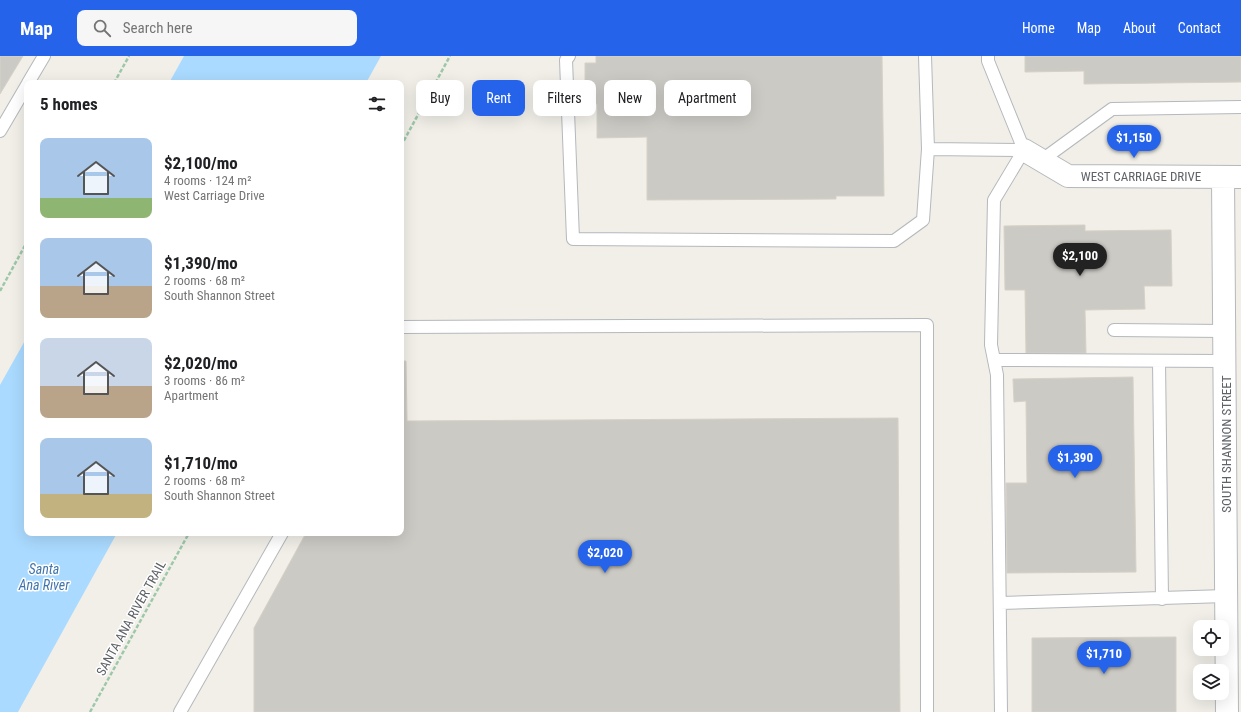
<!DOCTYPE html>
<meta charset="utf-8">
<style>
:root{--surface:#fff;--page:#f6f6f6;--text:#202124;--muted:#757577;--accent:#2563eb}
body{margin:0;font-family:"Roboto Condensed",sans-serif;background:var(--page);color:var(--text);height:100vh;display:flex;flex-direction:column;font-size:15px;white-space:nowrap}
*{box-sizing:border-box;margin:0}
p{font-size:13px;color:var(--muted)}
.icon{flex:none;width:22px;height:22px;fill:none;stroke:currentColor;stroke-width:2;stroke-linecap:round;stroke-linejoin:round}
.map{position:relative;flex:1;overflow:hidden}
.side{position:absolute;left:24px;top:24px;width:380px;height:456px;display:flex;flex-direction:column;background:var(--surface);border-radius:8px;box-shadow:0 4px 16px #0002}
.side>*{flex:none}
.top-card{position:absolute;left:416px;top:24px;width:380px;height:36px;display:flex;gap:8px}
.tools{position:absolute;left:1193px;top:564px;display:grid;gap:8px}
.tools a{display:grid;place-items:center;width:36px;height:36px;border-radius:8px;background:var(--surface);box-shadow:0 4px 16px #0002;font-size:20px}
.price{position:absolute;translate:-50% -34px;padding:0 9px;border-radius:14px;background:var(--accent);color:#fff;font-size:13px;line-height:26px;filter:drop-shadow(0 1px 2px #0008)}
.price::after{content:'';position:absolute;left:50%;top:24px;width:12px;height:9px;margin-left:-6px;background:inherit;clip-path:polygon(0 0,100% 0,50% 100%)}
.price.active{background:#222;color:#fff}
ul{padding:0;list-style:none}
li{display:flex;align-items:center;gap:12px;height:100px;padding:0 16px}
li span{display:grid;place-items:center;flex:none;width:112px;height:80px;border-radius:8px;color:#555}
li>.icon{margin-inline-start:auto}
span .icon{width:48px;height:48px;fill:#fffc;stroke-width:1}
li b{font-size:17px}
h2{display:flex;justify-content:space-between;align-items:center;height:48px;padding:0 16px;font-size:17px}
.chip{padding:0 14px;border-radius:8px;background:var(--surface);box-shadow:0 4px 16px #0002;font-size:14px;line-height:36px}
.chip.active{background:var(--accent);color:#fff}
header{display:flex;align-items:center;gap:24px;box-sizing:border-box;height:56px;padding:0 20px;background:var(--accent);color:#fff}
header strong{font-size:19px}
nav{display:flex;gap:22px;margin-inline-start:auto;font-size:14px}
.search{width:280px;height:36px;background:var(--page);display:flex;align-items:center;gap:10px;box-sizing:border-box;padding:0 14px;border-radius:8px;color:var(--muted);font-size:15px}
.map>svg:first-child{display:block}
.water{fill:#aadaff}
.building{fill:#cccac5;stroke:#d6d1c6}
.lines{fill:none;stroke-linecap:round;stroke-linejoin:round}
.lane-casing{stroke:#b5b8bc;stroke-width:14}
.street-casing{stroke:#b5b8bc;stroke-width:24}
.path{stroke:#9cc7a9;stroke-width:2.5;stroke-dasharray:4 2;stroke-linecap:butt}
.lane{stroke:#fff;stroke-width:12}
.street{stroke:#fff;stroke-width:22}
.labels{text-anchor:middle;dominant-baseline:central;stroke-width:3;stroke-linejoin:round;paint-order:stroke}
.street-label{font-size:13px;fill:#5f6368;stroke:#fff}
.water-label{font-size:14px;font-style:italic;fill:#4174aa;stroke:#fff}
</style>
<header>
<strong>Map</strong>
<div class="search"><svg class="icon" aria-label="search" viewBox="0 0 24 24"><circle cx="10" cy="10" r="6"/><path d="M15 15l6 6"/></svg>Search here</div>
<nav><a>Home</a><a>Map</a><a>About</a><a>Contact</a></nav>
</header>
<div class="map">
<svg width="1241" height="656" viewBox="0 0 1241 656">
<rect width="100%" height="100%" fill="#f1efe8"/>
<path class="water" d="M184,0H381L366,27H169Z
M27,281V477H117L18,656H0V329Z"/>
<path class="building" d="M0,0H23L0,38Z
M596,0H882L884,140H836V143L647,144V81L597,82V48H585V7H596Z
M1025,0H1241V26L1084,28V15L1025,16Z
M1085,169V175L1171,174L1172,230H1144L1145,253L1085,254L1086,297H1026L1025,234H1005L1004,170Z
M401,305H406L407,365L898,362L900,656H254V572L306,477H401Z
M1133,321L1136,516L1007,517L1006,427H1027L1026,345L1014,346L1013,323Z
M1176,581V656H1032V582Z"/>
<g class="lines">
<g class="lane-casing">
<path id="lane" d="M569,0L566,4L573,183L894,185L923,164L928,93L925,0
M988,0V5L1024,94
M28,27L44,0
M0,75L27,29
M928,93L1024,94
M1042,104L1112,53L1241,51
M401,271L927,269V656
M1114,274L1224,275
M994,304L1225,305
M1159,305L1162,543
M1000,547L1226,540
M180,656L282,477
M1001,656L997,319L991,289L994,144L1024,94"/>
</g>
<g class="street-casing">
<path id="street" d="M1024,94L1068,120L1241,121
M1223,121L1227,656"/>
</g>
<path class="path" d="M114,27L129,0
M401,90L450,0
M0,235L27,186
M90,656L189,477"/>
<use href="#lane" class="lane"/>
<use href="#street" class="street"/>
</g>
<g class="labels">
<g class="street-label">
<text x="1141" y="120">WEST CARRIAGE DRIVE</text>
<text transform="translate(1226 388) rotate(-90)">SOUTH SHANNON STREET</text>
<text transform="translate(131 562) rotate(-61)">SANTA ANA RIVER TRAIL</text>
</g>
<g class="water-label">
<text x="44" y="513">Santa<tspan x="44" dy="16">Ana River</tspan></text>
</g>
</g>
</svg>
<div class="tools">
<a><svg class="icon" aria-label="locate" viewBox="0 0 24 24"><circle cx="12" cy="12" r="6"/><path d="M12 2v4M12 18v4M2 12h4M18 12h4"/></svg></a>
<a><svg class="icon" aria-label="layers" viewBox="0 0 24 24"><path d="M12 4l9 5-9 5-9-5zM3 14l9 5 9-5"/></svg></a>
</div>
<b class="price" style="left:1134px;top:103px">$1,150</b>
<b class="price active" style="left:1080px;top:221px">$2,100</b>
<b class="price" style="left:1075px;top:423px">$1,390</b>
<b class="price" style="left:605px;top:518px">$2,020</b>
<b class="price" style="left:1104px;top:619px">$1,710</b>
<div class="top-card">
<a class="chip">Buy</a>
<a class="chip active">Rent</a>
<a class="chip">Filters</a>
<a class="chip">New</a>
<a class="chip">Apartment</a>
</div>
<section class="side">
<h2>5 homes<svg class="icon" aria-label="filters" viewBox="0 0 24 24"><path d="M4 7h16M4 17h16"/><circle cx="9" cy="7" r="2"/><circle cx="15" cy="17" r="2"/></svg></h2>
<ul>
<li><span style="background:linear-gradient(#a9c7e8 75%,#8fb573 0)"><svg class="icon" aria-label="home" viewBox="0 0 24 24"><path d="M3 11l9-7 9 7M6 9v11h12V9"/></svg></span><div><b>$2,100/mo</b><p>4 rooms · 124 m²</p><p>West Carriage Drive</p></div></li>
<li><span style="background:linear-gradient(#a9c7e8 60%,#b9a48a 0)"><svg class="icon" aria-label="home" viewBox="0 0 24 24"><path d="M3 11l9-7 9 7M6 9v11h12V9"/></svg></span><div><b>$1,390/mo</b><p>2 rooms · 68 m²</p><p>South Shannon Street</p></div></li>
<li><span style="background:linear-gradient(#c9d6e8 60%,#b9a48a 0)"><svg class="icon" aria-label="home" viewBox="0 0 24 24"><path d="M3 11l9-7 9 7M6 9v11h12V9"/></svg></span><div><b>$2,020/mo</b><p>3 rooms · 86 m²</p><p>Apartment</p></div></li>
<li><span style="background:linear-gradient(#a9c7e8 70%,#c2b280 0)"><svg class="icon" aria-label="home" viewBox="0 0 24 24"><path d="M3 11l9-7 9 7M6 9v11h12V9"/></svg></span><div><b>$1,710/mo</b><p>2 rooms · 68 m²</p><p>South Shannon Street</p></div></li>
</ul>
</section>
</div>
